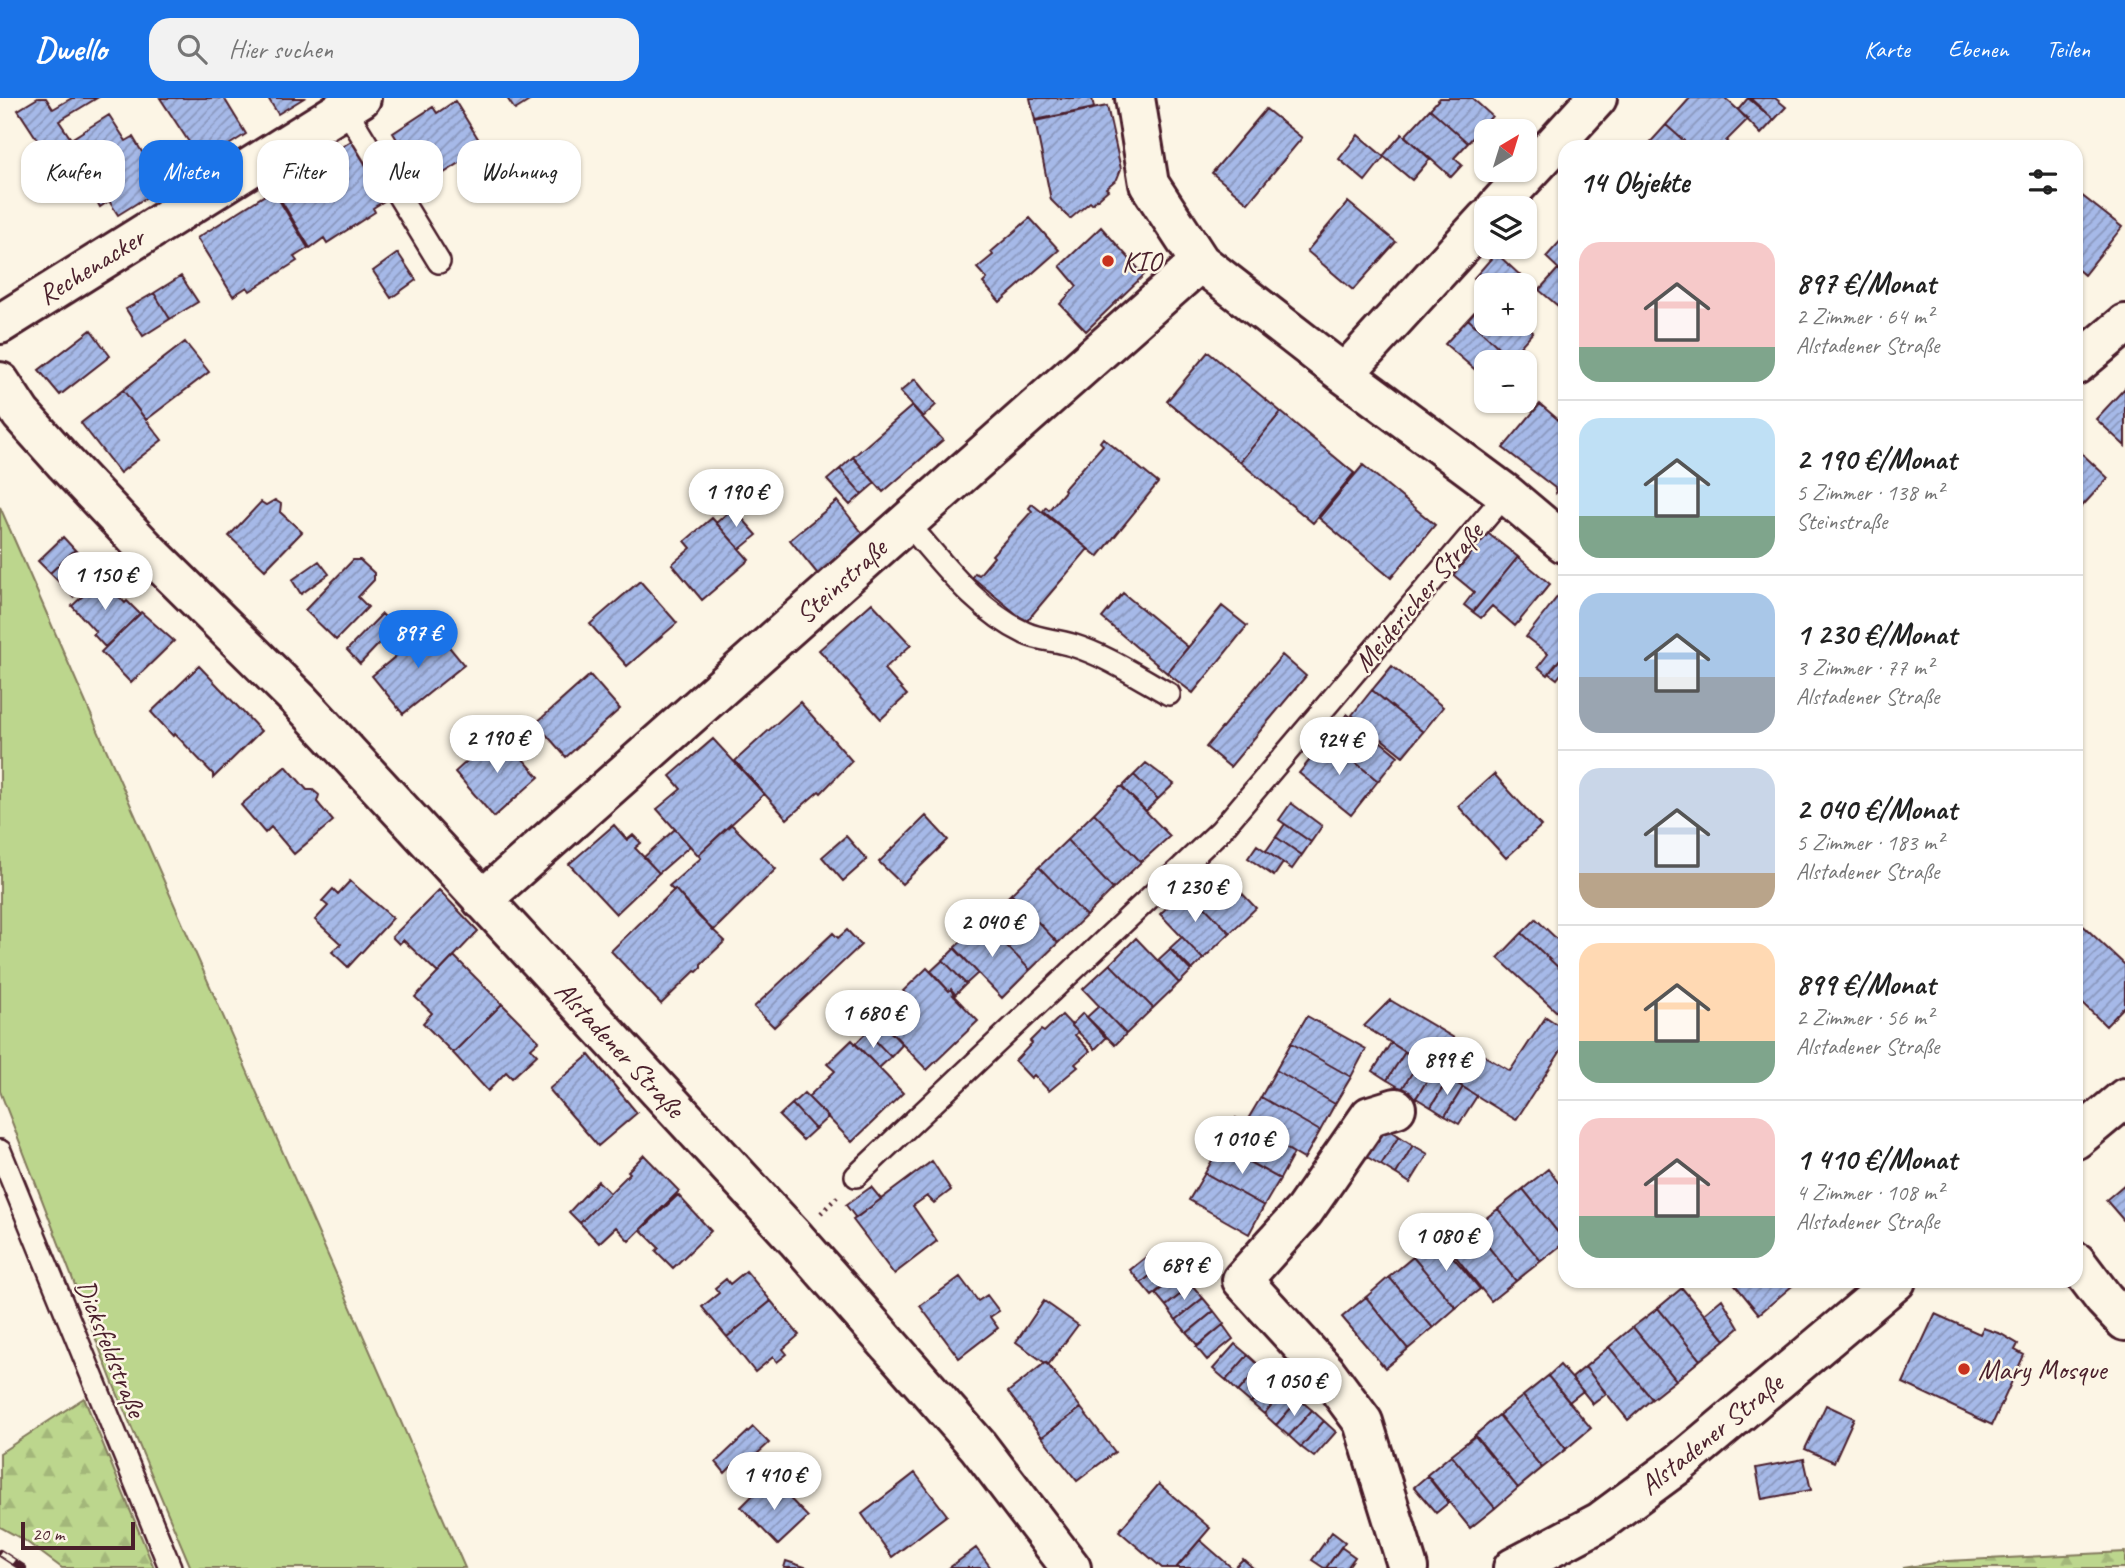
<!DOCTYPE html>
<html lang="de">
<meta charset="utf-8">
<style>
:root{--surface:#fff;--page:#f2f2f2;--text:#222;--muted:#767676;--line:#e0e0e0;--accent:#1a73e8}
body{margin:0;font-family:Caveat,sans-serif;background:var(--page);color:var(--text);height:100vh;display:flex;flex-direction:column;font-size:26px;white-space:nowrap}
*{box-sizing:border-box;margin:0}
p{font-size:23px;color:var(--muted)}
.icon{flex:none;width:38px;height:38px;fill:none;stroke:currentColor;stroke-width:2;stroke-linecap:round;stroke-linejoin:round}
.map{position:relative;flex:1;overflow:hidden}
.panel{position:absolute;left:1558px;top:42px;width:525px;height:1148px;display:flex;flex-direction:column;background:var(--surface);border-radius:21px;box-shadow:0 2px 5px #0004}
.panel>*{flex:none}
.banner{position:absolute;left:21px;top:42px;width:665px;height:63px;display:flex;gap:14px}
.needle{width:46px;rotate:38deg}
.controls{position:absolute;left:1474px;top:21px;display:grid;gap:14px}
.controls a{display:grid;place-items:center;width:63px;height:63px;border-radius:14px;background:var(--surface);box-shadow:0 2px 5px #0004;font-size:35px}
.scale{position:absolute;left:21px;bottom:18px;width:114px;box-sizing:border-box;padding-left:7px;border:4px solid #4a1f2b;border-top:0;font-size:19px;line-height:24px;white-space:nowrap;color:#4a1f2b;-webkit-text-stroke:5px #fcf5e5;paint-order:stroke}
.price{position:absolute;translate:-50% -60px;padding:0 16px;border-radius:24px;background:#fff;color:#222;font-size:23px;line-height:46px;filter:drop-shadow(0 2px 4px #0008)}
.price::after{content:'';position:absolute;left:50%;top:42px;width:21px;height:16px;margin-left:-10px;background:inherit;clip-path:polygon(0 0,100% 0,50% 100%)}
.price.selected{background:var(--accent);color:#fff}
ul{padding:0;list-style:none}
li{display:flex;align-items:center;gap:21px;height:175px;padding:0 21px}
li+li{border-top:2px solid var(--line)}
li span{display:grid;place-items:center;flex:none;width:196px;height:140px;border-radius:21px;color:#555}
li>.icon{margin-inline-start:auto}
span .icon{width:84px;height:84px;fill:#fffc;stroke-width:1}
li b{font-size:30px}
h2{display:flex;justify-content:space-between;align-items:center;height:84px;padding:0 21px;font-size:30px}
.chip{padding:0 24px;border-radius:21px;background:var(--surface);box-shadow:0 2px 5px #0004;font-size:24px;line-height:63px}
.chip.selected{background:var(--accent);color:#fff}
header{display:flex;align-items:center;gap:42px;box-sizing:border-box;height:98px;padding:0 35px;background:var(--accent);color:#fff}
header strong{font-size:33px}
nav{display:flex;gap:38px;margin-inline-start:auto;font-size:24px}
.search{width:490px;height:63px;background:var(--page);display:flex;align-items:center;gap:18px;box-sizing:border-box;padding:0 24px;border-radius:21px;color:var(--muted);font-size:26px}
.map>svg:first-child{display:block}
.grass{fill:#bcd68d;stroke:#837a5c;stroke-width:2}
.forest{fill:url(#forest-firs);stroke:#837a5c;stroke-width:2}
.building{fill:url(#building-hatch);stroke:#4a1f2b;stroke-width:2}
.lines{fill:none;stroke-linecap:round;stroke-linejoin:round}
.lane-casing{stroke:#4a1f2b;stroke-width:26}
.street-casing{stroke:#4a1f2b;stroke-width:44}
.path{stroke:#4a1f2b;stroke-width:4.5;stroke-dasharray:2 5;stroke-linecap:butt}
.lane{stroke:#fcf5e5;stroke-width:21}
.street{stroke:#fcf5e5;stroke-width:38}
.rail-casing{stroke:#4a1f2b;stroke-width:8}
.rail{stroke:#fcf5e5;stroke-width:5;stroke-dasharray:16;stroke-linecap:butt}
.poi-dot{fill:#c8321e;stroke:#fcf5e5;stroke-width:2.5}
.labels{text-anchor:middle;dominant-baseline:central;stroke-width:5;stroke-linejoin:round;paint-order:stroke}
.poi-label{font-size:28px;fill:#4a1f2b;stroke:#fcf5e5;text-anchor:start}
.street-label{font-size:28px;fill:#4a1f2b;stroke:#fcf5e5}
</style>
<header>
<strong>Dwello</strong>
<div class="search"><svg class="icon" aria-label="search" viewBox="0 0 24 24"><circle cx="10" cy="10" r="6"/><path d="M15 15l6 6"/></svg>Hier suchen</div>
<nav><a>Karte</a><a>Ebenen</a><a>Teilen</a></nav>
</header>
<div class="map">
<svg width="2125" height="1470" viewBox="0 0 2125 1470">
<defs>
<pattern id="forest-firs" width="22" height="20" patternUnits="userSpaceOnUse" patternTransform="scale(1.75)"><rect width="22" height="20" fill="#bcd68d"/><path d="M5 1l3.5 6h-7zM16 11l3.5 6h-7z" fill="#a3b77a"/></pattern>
<pattern id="building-hatch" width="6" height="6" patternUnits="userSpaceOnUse" patternTransform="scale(1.75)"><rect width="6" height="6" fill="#a6b9e8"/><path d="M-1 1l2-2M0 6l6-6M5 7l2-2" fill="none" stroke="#8996bc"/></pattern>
</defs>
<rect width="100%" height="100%" fill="#fcf5e5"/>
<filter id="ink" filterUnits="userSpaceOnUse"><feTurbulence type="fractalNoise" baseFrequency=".0143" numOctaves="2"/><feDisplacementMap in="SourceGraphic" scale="14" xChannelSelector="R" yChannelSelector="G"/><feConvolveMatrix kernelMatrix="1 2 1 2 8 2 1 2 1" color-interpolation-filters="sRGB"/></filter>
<g filter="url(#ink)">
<path class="grass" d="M0,409L465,1470H191L112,1283L0,993Z"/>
<path class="forest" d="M84,1300L154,1470H62L24,1442L0,1429V1355Z
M2125,1454V1470H1902L1947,1463Z"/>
<path class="building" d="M38,0H46L53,11L72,0H97L59,23L71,41L46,55L18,12Z
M160,0H224L246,36L202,64Z
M268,0H304L278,16Z
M507,0H534L515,12Z
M1030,0H1092L1094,10L1035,22Z
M1440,0H1472L1492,18L1468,45L1430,11Z
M1690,0H1725L1748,21L1726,43L1731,49H1691L1666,27Z
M1748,0L1774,22L1761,36L1738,12Z
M1750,0H1775L1786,9L1774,22Z
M455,3L487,55L466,68L463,63L427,86L428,92L393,35L433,9L437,15Z
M1107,8L1121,71L1117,81L1106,90L1108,92L1092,106L1090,104L1070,121L1051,102L1035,23Z
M1266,11L1302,40L1248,105L1212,75Z
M1430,11L1468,45L1454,60L1462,67L1451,79L1405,38Z
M109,17L126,43L133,39L163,89L118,117L109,103L100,109L90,91L98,86L71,41Z
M1666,27L1691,49H1646Z
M1402,36L1430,61L1412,82L1383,58Z
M1358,37L1384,59L1365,83L1339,61Z
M353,42L389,100L373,110L375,114L327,145L324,140L310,150L274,91Z
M273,92L308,150L294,159L297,163L250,193L247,189L233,198L197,140Z
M2076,93L2122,129L2084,177L2076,170Z
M1348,104L1396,144L1353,192L1307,153Z
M1030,120L1059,152L1000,204L983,185L987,181L977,170L993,157L991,154Z
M1101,129L1144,177L1086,233L1060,206L1077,188L1060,168Z
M1564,139V176L1546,159Z
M398,155L416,182L391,200L373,173Z
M1496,155L1521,178L1513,187H1486V191L1474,180Z
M1558,171L1564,176V213L1539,192Z
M181,178L198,204L170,221L154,195Z
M154,195L170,221L143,238L126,211Z
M1486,201V226H1524L1533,234L1510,260L1468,221Z
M1468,221L1510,260L1506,264H1486V281L1445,246Z
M91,232L110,258L60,297L39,272Z
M185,244L209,274L146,322L123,292Z
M1208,254L1281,314L1240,364L1167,303Z
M915,281L936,307L923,319L900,294Z
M2125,290V348L2096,321Z
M123,292L162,342L120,375L81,325Z
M1540,306L1562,325L1564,311V385L1556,395L1555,390L1503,350Z
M912,308L943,342L883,394L853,359Z
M1281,314L1354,375L1313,425L1240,364Z
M1103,340L1158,385L1098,459L1043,413L1046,409L1049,412L1065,393L1064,391L1103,347L1100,344Z
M2076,350L2108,380L2076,415Z
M853,359L875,385L862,396L840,371Z
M1363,367L1435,427L1391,480L1319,420Z
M840,371L862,396L850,407L827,382Z
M275,402L281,406L280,414L302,434L265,472L229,438L261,404L266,407Z
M837,403L868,442L821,480L790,442Z
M1032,406L1088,451L1026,524L972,479L975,475L979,477L994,459L992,457L1032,413L1029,410Z
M733,410L757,437L740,451L716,425Z
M712,420L749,462L702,502L672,466L691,450L685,443Z
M1485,433L1518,459L1473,514L1464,507L1474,494L1451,475Z
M63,439L75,452L50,475L38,463Z
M75,452L86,464L62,487L50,475Z
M1518,459L1550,486L1515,528L1492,508L1481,520L1473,514Z
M353,462H360L374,475V482L358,499L368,509L336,542L305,512Z
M319,463L329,476L301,496L292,482Z
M86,464L98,476L73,499L62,487Z
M102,480L125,505L127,503L140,516L105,549L93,536L96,534L72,508Z
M640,483L677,525L627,568L590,526Z
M1561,494L1564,497V556L1548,577L1538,569L1548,556L1526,539Z
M1123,495L1188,549L1167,575L1102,520Z
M872,505L911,547L884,571L907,597L881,621L819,552Z
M1222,508L1247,528L1193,595L1167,575Z
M141,514L174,543L131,585L101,554Z
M382,516L395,529L360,566L347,552Z
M432,528L464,567L403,616L372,578Z
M1564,556V572L1557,581L1549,575Z
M1282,557L1306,578L1230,669L1206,649Z
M199,568L261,633L213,680V676L175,636L173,638L151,614Z
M1392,568L1443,609L1423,634L1372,592Z
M590,577L620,611L566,659L536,625Z
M1372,592L1423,634L1403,658L1352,617Z
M800,604L852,663L821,695L819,693L787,721L735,663Z
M1347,616L1398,658L1378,683L1327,641Z
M499,634L539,679L494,719L455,674Z
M713,641L764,696L698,757L657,711L681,691L670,678Z
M1327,641L1378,683L1351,717L1299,675Z
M1146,665L1174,686L1158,701L1134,677Z
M286,668L307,692H313L319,697L317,704L333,723L294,756L271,729L265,735L241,707Z
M1494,676L1541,728L1506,760L1458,708Z
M1134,677L1158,701L1146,713L1122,689Z
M1120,689H1122L1170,738L1141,764L1094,715Z
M1291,705L1322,728L1311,744L1279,722Z
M1094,715L1141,764L1113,791L1067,742Z
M926,718L948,742L902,786L879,764Z
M731,726L776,771L713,833L675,791L673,792L669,788L701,760L698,757Z
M1285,726L1311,744L1302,757L1276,739Z
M614,727L627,742L633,737L641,745L635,750L659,775L616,816L569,766Z
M675,731L690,748L659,775L644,759Z
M846,738L867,762L843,783L822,759Z
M1276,739L1302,757L1292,771L1266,753Z
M1067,742L1113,791L1086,818L1039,769Z
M1257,747L1283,765L1274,778L1248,760Z
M1213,765L1256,810L1230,835L1187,791Z
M1039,769L1086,818L1058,845L1011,796Z
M350,783L393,820L348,869L332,854L341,846L315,822L328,808L322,803L333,791L338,796Z
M675,791L699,819L725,843L701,866V870L697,874L695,873L661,906L611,853Z
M1187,791L1230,835L1203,861L1160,816Z
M439,792L478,833L438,875L403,842L399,846L392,839Z
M1011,796L1058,845L1030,872L983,823Z
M1536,821L1564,848V875L1522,835Z
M2076,821L2125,867V908L2106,928L2076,899Z
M983,823L1030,872L1002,900L954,850Z
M847,832L861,847L774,929L754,909L833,835L838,840Z
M1522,835L1564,875V906L1557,914L1498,860Z
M1182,839L1203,861L1192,872L1170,850Z
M1136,840L1179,885L1153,910L1110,866Z
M955,850L978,875L966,886L943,862Z
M1170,851L1191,873L1179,885L1158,862Z
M454,858L502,906L453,955L423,925L432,915L415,899Z
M943,862L966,886L954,898L951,891L949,893L931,873Z
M1110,866L1153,910L1126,936L1083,891Z
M927,870L949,893L951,891L955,896L953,897L978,923L927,972L883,926L910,901L903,893Z
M1390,902L1510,973L1546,919L1564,931V948L1516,1022L1364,928Z
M502,906L539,943L531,950L537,957L512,980L506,974L488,993L453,955Z
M1099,908L1126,936L1115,947L1087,919Z
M1083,915L1106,940L1095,951L1071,927Z
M1062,917L1078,934L1075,937L1090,953L1075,966L1078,969L1049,993L1034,977L1031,980L1015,963L1032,945L1030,943L1041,932L1044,934Z
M1307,918L1366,951L1351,979L1291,945Z
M880,922L903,946L891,959L867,934Z
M867,934L891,959L879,970L855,946Z
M852,942L903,995L852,1044L808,999L835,973L827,966Z
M1291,945L1351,979L1335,1006L1276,972Z
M1391,945L1405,954L1387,982L1373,973Z
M1405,954L1420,962L1402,991L1387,982Z
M589,957L637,1015L598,1048L549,991Z
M1420,962L1434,971L1416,1000L1402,991Z
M1434,971L1448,980L1431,1009L1416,1000Z
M1276,972L1335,1006L1320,1033L1261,999Z
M1449,980L1463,989L1445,1018L1431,1009Z
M1463,989L1477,998L1459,1026L1445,1018Z
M804,995L828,1019L815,1031L792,1006Z
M1261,999L1320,1033L1304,1061L1245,1026Z
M792,1006L815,1031L803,1042L779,1018Z
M1236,1020L1294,1055L1280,1081L1220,1048Z
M1385,1029L1399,1038L1381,1067L1367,1059Z
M1399,1038L1413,1047L1396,1076L1381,1067Z
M1413,1047L1428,1056L1410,1085L1396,1076Z
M1220,1048L1280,1081L1264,1108L1205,1075Z
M644,1057L679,1093L629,1143L616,1129L599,1145L580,1125L630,1075L628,1073Z
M932,1063L951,1092L934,1105L927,1098L913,1108L937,1143L894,1176L853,1122Z
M1548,1071L1564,1092V1142L1523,1091Z
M1205,1075L1264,1108L1249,1136L1189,1102Z
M598,1083L610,1095L580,1125L569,1114Z
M2125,1086V1124L2106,1102Z
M871,1089L881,1101L856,1120L846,1107Z
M1523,1091L1564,1142V1145L1541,1163L1498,1111Z
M678,1097L711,1133L673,1170L656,1153L659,1150L641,1132Z
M1498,1111L1541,1163L1516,1183L1473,1130Z
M1473,1130L1516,1183L1491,1203L1449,1150Z
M1437,1140L1480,1191L1456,1210L1413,1159Z
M1156,1151L1167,1164L1141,1185L1130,1172Z
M1413,1159L1456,1210L1433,1230L1389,1179Z
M1167,1164L1178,1177L1152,1198L1141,1185Z
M746,1173L771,1203L727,1239L702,1209L719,1195L715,1190L726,1181L730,1186Z
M1181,1174L1192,1187L1166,1208L1155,1195Z
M960,1179L978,1203L987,1197L999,1213L990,1219L998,1230L959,1260L920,1208Z
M1389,1179L1433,1230L1408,1251L1366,1199Z
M1732,1183H1798L1759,1216Z
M1192,1187L1203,1200L1176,1222L1166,1208Z
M1682,1190L1725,1242L1700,1262L1658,1210Z
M1366,1199L1408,1251L1385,1270L1342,1219Z
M1203,1200L1214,1213L1187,1235L1176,1222Z
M1722,1201L1739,1230L1725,1242L1704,1216Z
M771,1203L799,1237L783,1251L787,1256L777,1264L773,1259L755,1274L727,1239Z
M1044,1203L1078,1227L1048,1267L1016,1244Z
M1658,1210L1700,1262L1676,1282L1633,1229Z
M1214,1213L1224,1226L1198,1248L1187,1235Z
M1935,1216L1980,1236L1983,1230L2001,1236L2018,1246L2015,1252L2024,1257L1992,1327L1903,1285Z
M1223,1227L1233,1241L1207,1262L1196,1249Z
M1633,1229L1676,1282L1652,1301L1609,1249Z
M1235,1246L1248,1257L1226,1282L1213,1271Z
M1609,1249L1652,1301L1628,1322L1585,1269Z
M1248,1257L1260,1268L1238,1294L1226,1282Z
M1046,1264L1081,1310L1042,1339L1008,1294Z
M1560,1267L1583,1293L1569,1304L1548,1278Z
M1260,1268L1273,1279L1251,1305L1238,1294Z
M1585,1269L1606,1296L1593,1306L1572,1280Z
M1548,1278L1591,1330L1566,1351L1523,1298Z
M1273,1279L1286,1290L1264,1316L1251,1305Z
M1286,1290L1299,1301L1276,1327L1264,1316Z
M1523,1298L1566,1351L1542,1370L1499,1317Z
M1299,1301L1312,1312L1289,1338L1276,1327Z
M1826,1307L1854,1320L1834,1364L1805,1351Z
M1081,1310L1115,1354L1077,1383L1042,1339Z
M1312,1312L1324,1323L1301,1349L1289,1338Z
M1499,1317L1542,1370L1518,1390L1475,1337Z
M1324,1323L1336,1334L1314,1359L1301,1349Z
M753,1329L769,1345L743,1369L740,1366L736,1370L733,1367L725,1375L716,1364Z
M1475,1338L1518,1390L1495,1410L1451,1357Z
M1451,1357L1495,1410L1470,1430L1427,1377Z
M1804,1361L1811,1392L1762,1401L1756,1370Z
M915,1375L947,1417L892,1459L862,1416Z
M1427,1378L1448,1405L1436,1415L1414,1389Z
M770,1380L808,1419L778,1447L741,1409Z
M1159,1386L1210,1430L1176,1470H1162L1119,1433Z
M1332,1434L1345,1444L1326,1470H1324L1312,1462Z
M1200,1442L1232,1470H1176Z
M1341,1449L1355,1459L1347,1470H1326Z
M976,1450L991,1470H949Z
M1243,1461L1253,1470H1234Z
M786,1463L808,1470H784Z"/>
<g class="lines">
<g class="lane-casing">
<path id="lane" d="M345,10L439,164
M907,425C942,464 976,512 1025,535C1039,542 1057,542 1072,547C1107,558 1137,578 1169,596
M0,1053L170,1469
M856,1078L1221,732L1506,396"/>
</g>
<g class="street-casing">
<path id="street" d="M1135,0L1149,86L1200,164L1344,276L1506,396L1564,445
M1496,110L1597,0
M0,226L361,0
M2076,267L2125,226
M1344,276L1486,121
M0,284L21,316L65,365L146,451L299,602L796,1141L978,1348L1071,1470
M482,802L1200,164
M1396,1010L1370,1018L1304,1113L1242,1182L1326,1274L1363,1324L1408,1470
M2076,1041L2125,1000
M2076,1164L2104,1201L2125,1223
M1513,1470L1600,1424L1680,1365L1896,1183"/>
</g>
<path class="path" d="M821,1115L837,1099"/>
<use href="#lane" class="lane"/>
<use href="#street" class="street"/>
<g class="rail-casing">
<path id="rail" d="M0,1455L23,1470"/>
</g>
<use href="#rail" class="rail"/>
</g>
</g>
<g class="poi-dot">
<circle cx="1108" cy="163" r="7"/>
<circle cx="1964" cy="1271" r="7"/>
</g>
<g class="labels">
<g class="poi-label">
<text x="1122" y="163">KIO</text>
<text x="1978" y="1271">Mary Mosque</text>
</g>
<g class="street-label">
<text transform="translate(91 168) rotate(-32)">Rechenacker</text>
<text transform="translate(841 483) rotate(-42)">Steinstraße</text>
<text transform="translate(1418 499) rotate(-50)">Meidericher Straße</text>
<text transform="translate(620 951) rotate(47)">Alstadener Straße</text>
<text transform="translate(111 1250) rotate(68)">Dicksfeldstraße</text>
<text transform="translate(1711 1336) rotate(-39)">Alstadener Straße</text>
</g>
</g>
</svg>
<div class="controls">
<a><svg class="needle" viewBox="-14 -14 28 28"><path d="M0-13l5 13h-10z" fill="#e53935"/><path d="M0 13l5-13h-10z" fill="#767676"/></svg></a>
<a><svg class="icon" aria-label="layers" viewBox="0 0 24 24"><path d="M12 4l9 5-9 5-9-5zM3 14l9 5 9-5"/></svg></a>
<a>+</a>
<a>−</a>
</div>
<div class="scale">20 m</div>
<b class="price" style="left:736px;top:431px">1 190 €</b>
<b class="price" style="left:105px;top:514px">1 150 €</b>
<b class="price selected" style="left:418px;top:572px">897 €</b>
<b class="price" style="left:497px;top:677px">2 190 €</b>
<b class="price" style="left:1339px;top:679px">924 €</b>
<b class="price" style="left:1195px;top:826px">1 230 €</b>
<b class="price" style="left:992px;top:861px">2 040 €</b>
<b class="price" style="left:873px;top:952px">1 680 €</b>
<b class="price" style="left:1447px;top:999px">899 €</b>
<b class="price" style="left:1242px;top:1078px">1 010 €</b>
<b class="price" style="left:1446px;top:1175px">1 080 €</b>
<b class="price" style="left:1184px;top:1204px">689 €</b>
<b class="price" style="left:1294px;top:1320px">1 050 €</b>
<b class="price" style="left:774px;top:1414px">1 410 €</b>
<div class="banner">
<a class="chip">Kaufen</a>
<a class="chip selected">Mieten</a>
<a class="chip">Filter</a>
<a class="chip">Neu</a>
<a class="chip">Wohnung</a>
</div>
<section class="panel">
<h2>14 Objekte<svg class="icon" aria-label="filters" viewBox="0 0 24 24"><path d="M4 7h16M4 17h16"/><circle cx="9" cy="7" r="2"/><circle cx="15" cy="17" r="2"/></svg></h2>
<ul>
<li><span style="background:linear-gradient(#f6c9c9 75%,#7fa58c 0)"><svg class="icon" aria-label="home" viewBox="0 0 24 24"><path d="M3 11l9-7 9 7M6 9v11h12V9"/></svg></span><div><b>897 €/Monat</b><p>2 Zimmer · 64 m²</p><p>Alstadener Straße</p></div></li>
<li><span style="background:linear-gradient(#bfe0f5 70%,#7fa58c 0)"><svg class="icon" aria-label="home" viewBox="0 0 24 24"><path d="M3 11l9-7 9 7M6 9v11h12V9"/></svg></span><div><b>2 190 €/Monat</b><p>5 Zimmer · 138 m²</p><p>Steinstraße</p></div></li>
<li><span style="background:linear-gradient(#a9c7e8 60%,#9aa5b1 0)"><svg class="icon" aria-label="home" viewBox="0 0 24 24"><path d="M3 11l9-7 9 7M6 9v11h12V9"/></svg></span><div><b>1 230 €/Monat</b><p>3 Zimmer · 77 m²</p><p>Alstadener Straße</p></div></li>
<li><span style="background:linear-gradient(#c9d6e8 75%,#b9a48a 0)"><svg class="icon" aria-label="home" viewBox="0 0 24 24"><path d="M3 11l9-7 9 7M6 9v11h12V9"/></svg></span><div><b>2 040 €/Monat</b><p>5 Zimmer · 183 m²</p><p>Alstadener Straße</p></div></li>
<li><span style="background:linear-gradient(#ffd9b3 70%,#7fa58c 0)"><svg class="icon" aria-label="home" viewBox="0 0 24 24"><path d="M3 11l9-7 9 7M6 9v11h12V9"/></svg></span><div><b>899 €/Monat</b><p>2 Zimmer · 56 m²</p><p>Alstadener Straße</p></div></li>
<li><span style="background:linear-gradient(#f6c9c9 70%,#7fa58c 0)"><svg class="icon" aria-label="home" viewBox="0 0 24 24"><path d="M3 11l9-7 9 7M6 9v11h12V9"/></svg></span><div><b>1 410 €/Monat</b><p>4 Zimmer · 108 m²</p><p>Alstadener Straße</p></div></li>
</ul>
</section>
</div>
